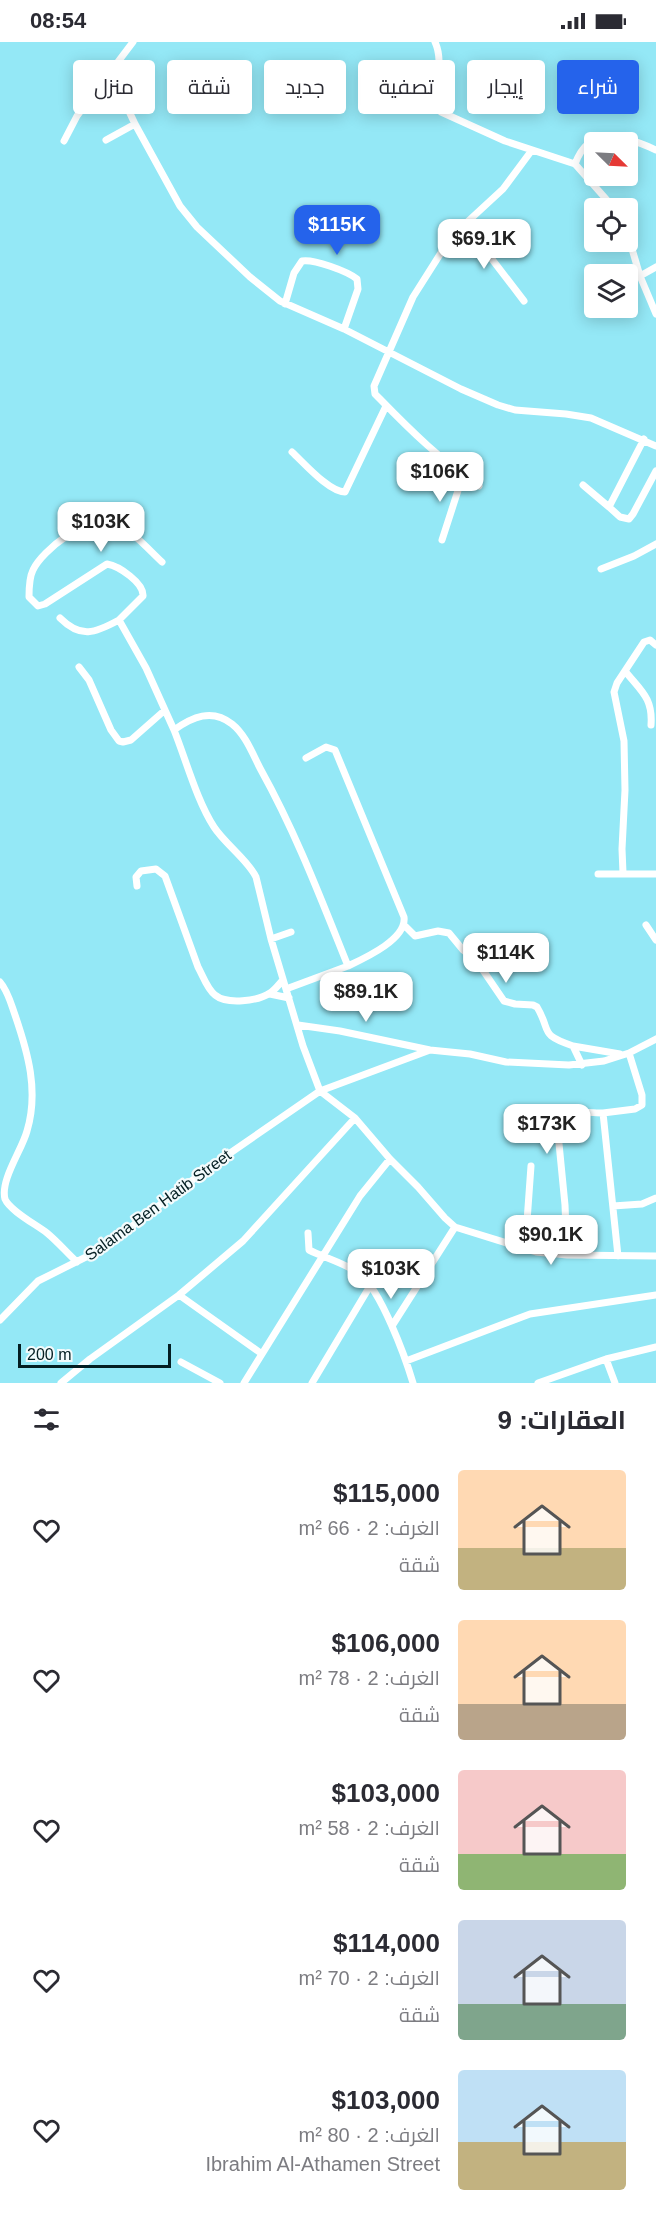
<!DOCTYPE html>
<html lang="ar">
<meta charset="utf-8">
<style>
:root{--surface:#fff;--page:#f7f7f7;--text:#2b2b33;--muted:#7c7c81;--accent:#2563eb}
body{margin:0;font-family:Arial,Cairo,sans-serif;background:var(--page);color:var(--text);direction:rtl;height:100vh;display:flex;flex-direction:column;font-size:22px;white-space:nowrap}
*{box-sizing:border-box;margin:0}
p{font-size:20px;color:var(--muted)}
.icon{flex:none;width:33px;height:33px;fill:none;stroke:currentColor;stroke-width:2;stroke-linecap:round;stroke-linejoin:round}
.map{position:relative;height:1341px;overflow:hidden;direction:ltr}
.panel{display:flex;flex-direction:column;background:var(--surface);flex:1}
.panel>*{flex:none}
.banner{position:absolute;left:18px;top:18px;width:621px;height:54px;direction:rtl;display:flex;gap:12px}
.needle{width:39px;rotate:114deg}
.controls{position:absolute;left:584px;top:90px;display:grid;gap:12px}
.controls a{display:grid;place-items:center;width:54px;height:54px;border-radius:6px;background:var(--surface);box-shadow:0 3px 15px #0003;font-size:30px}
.scale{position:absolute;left:18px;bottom:15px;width:153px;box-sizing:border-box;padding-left:6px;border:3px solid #031e22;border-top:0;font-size:16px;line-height:21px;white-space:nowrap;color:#031e22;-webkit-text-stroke:4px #f3fbfc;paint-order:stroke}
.price{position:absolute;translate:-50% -51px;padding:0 14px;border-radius:12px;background:#fff;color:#222;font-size:20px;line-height:39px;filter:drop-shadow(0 2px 3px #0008)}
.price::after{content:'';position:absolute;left:50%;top:36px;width:18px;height:14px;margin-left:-9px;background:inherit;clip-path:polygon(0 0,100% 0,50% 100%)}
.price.on{background:var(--accent);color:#fff}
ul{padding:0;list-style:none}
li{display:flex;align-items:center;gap:18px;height:150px;padding:0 30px}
li span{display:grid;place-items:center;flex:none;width:168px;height:120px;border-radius:6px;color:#555}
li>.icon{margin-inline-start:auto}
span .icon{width:72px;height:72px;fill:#fffc;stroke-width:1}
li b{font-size:26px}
h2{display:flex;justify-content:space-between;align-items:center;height:72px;padding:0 30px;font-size:26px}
.pill{padding:0 21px;border-radius:6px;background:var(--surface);box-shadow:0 3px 15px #0003;font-size:21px;line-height:54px}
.pill.on{background:var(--accent);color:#fff}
.status{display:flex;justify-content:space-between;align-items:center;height:42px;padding:0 30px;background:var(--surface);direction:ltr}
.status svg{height:16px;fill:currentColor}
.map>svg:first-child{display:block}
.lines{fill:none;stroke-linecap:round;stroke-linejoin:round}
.minor{stroke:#fff;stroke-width:7}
.labels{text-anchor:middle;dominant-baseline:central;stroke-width:4.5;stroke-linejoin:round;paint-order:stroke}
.street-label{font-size:16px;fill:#031e22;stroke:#f3fbfc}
</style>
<div class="status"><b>08:54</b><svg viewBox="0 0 49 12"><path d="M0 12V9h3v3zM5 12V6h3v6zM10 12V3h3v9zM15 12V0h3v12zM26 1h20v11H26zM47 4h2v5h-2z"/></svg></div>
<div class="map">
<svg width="656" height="1341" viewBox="0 0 656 1341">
<rect width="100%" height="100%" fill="#94e8f6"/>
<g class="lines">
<path class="minor" d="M435,0C446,23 430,56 441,70L505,99L575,122L614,166
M111,31L135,82L180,164L197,185L250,235L280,259L344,287L461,347L498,363L515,368L566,372L591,376L656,404
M106,98L135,82
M64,99L77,74L133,0
M575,122C590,81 625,94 656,108
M465,182L524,259
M627,190L640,234L656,272
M640,234L656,225
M285,262L294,231L302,219C314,217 347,229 357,237L358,247L344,287
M644,397L609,465L620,475L629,477L633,472L656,429
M292,410C304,421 329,450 345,450L386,364
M583,443L609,465
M479,444C443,420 411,389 380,357L375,352L374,344L413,255L451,195L503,147L532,108
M442,498L463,433
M162,520C148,507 130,486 112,480C89,472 42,508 33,528C29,536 29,546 29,555L38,564L45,562L107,522C119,524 144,541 143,554L119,578L146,626L174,688
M601,527L634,514L656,502
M60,576C81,597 95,591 119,578
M79,625L89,638L111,688L119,699L123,700L131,698L165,668
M625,629C641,649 653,656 651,683
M306,716L326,705L335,708L404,875C407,897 365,916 348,924
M623,831L622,807L625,748L624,699L614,650L617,641L644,600L650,598L656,603
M598,832H656
M137,844L136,835L141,829L156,827L165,834L198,925C203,934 207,947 215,953C227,963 258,959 270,951C275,948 279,942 283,938
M404,883L415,894L438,889L449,891L463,908L476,918L504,959L515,962L533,963L537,965C552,990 538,992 573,1004L582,1023
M646,883L656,898
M271,897L291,890
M0,940C8,949 11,962 15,973C28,1011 39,1049 27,1089C22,1108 0,1138 5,1157C10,1169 37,1183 47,1191C58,1200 67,1211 77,1220
M286,947L348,924C321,857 296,791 261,728C253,713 246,693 232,682C212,666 192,675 174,688C186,718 197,759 214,785C225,802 248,818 256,835L271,897L303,1004L320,1049L355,1076L390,1117L418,1145L445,1176L455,1185L536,1210L567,1213L656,1214
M270,952L289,956
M298,983L340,989L430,1008L470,1012L506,1020L569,1023L604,1019L629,1011L656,997
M573,1004L620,1012
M613,1164L642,1162L656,1156
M308,1191L309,1208C325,1216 345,1221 360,1232C381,1249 405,1314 413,1341
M525,1207L531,1124
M567,1213L565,1163L557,1081C563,1066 588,1071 603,1071
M618,1214L603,1071L635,1067L642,1063V1053L629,1011
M179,1253L262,1312
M0,1278L38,1239L102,1207L207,1127L320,1049L430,1008
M392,1284L455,1185
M606,1317L615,1341
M406,1319L530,1272L656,1253
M181,1320L220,1341
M61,1341L90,1317L179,1253L243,1199L355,1076
M244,1341L360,1154L390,1117
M312,1341L370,1244
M538,1341L606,1317L656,1305"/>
</g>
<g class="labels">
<g class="street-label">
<text transform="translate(158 1163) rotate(-36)">Salama Ben Hatib Street</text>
</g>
</g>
</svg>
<div class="controls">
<a><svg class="needle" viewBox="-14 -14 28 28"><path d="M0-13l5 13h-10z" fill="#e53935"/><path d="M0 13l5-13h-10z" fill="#7c7c81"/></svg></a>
<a><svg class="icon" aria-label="locate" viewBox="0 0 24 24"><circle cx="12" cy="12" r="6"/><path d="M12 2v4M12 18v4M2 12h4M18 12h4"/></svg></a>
<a><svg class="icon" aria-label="layers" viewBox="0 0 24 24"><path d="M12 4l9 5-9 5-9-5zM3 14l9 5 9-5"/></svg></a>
</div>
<div class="scale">200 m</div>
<b class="price on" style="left:337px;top:214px">$115K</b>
<b class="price" style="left:484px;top:228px">$69.1K</b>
<b class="price" style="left:440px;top:461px">$106K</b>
<b class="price" style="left:101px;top:511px">$103K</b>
<b class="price" style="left:506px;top:942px">$114K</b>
<b class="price" style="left:366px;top:981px">$89.1K</b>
<b class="price" style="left:547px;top:1113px">$173K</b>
<b class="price" style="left:551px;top:1224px">$90.1K</b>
<b class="price" style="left:391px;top:1258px">$103K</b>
<div class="banner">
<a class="pill on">شراء</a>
<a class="pill">إيجار</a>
<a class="pill">تصفية</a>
<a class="pill">جديد</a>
<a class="pill">شقة</a>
<a class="pill">منزل</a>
</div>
</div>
<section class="panel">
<h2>العقارات: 9<svg class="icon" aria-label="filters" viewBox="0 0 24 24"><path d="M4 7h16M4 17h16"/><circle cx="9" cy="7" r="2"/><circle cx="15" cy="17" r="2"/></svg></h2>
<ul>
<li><span style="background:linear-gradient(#ffd9b3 65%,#c2b280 0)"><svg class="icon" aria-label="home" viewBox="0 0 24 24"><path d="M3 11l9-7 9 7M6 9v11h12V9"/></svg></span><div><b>$115,000</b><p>الغرف: 2 · 66 m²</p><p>شقة</p></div><svg class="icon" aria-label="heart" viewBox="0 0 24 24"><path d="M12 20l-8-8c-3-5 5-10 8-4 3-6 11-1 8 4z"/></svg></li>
<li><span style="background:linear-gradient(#ffd9b3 70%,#b9a48a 0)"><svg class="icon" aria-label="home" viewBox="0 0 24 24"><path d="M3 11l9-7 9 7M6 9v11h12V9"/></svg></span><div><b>$106,000</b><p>الغرف: 2 · 78 m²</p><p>شقة</p></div><svg class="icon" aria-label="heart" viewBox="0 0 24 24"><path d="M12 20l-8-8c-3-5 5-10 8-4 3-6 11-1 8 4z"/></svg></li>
<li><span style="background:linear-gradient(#f6c9c9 70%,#8fb573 0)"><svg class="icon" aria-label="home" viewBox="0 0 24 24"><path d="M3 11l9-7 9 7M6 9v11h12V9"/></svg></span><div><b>$103,000</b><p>الغرف: 2 · 58 m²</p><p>شقة</p></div><svg class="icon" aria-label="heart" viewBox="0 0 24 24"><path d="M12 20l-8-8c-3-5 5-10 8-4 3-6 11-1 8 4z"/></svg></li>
<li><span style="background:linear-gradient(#c9d6e8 70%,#7fa58c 0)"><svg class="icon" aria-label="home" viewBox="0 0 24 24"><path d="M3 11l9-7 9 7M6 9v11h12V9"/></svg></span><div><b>$114,000</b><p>الغرف: 2 · 70 m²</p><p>شقة</p></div><svg class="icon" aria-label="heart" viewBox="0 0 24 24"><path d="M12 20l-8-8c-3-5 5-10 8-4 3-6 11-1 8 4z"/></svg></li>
<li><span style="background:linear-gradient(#bfe0f5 60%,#c2b280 0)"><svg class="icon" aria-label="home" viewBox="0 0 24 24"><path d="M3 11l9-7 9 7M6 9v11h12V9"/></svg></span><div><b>$103,000</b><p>الغرف: 2 · 80 m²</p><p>Ibrahim Al-Athamen Street</p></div><svg class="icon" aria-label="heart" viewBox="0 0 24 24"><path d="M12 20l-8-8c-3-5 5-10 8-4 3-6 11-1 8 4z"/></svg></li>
</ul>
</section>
